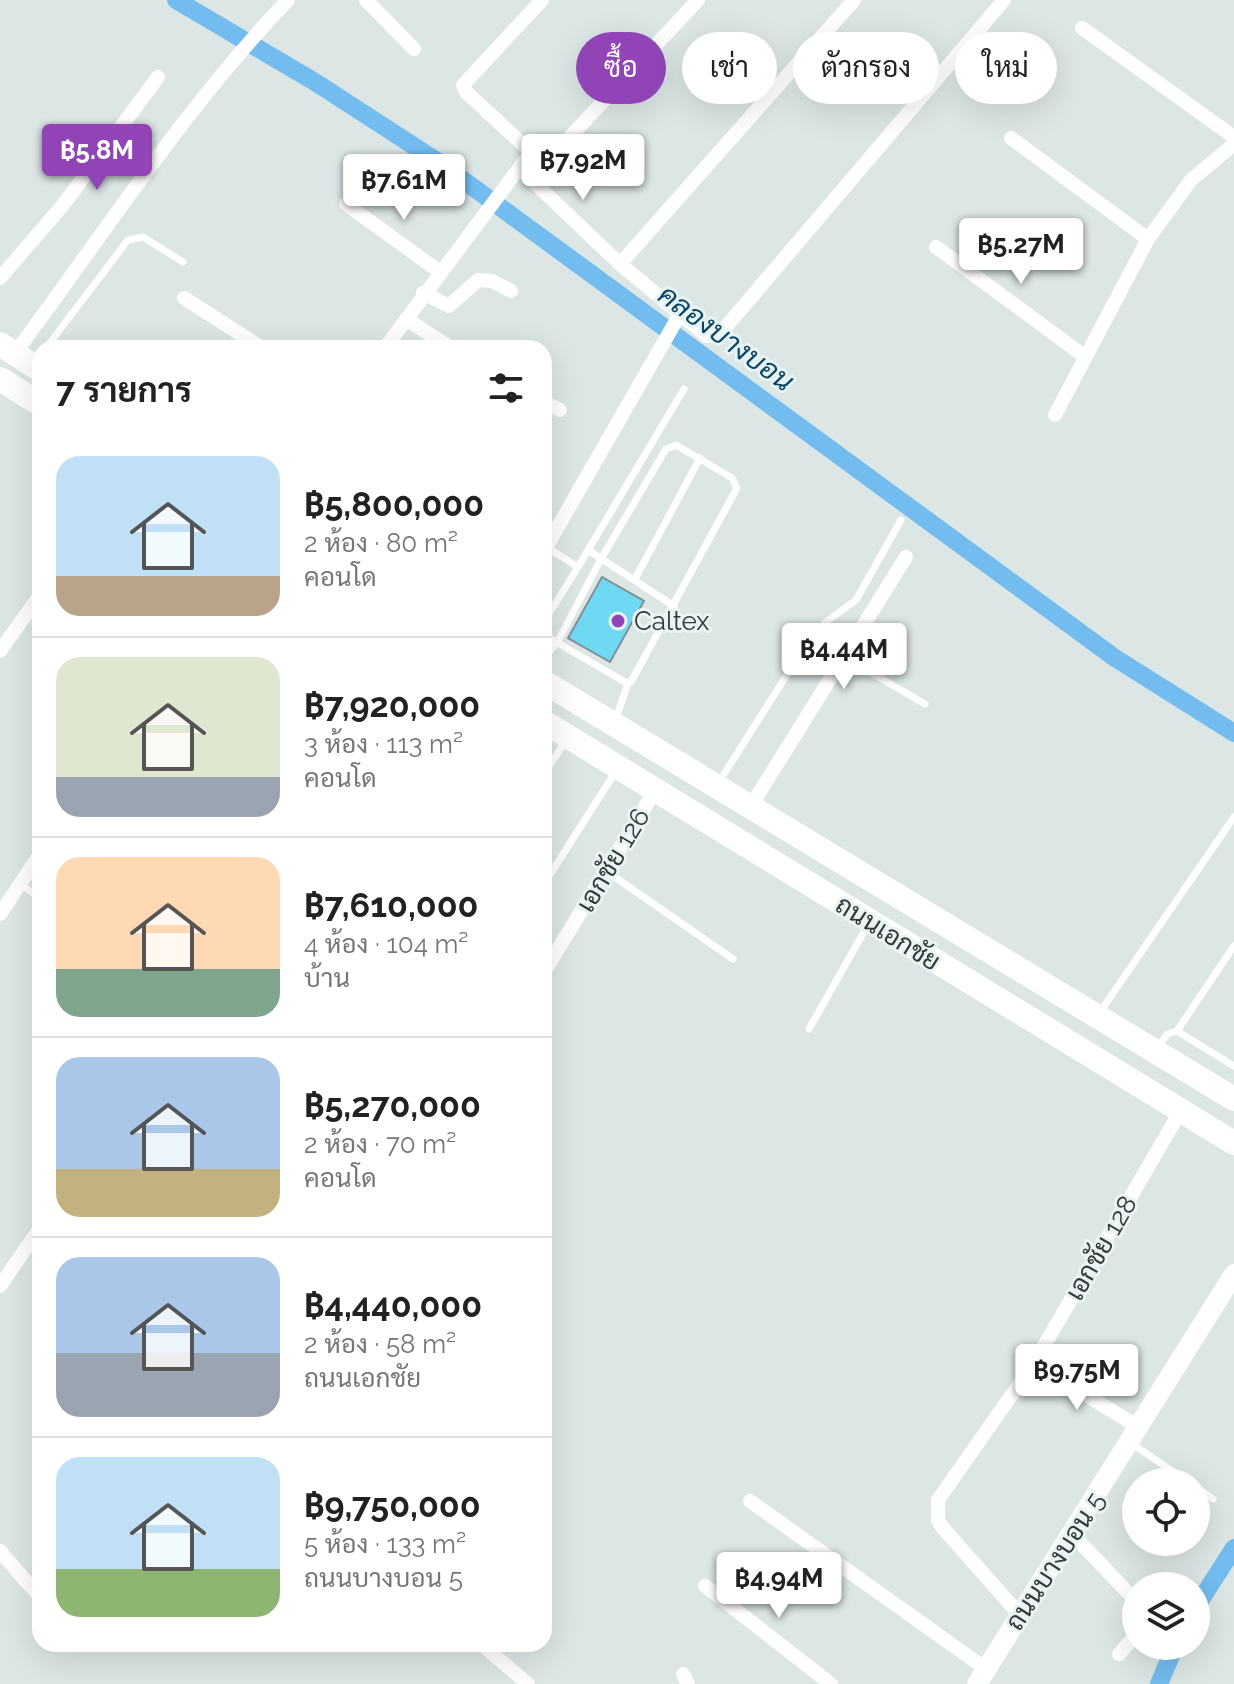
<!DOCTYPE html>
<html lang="th">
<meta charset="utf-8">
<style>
:root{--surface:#fff;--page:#f6f6f6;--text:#222;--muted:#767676;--line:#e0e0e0;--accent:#9144b6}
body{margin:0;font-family:Raleway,Sarabun,sans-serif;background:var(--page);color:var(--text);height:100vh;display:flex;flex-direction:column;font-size:30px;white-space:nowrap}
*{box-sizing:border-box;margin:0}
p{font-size:26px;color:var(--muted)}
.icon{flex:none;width:44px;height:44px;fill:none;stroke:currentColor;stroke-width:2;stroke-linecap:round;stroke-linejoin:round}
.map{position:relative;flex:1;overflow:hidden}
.side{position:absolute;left:32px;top:340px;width:520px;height:1312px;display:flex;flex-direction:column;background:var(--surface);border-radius:24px;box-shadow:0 8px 32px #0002}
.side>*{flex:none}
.top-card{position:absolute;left:576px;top:32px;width:538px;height:72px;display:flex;gap:16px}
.buttons{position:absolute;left:1122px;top:1468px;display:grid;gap:16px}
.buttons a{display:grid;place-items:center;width:88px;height:88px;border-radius:50%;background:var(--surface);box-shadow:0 8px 32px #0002;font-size:40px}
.price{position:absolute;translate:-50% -68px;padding:0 18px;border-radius:8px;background:#fff;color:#222;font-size:26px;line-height:52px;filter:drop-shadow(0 2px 4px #0008)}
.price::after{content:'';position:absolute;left:50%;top:48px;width:24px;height:18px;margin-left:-12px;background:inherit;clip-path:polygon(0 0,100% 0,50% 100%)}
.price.on{background:var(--accent);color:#fff}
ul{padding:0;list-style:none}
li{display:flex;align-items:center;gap:24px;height:200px;padding:0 24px}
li+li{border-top:2px solid var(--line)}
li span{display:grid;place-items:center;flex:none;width:224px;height:160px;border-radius:24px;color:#555}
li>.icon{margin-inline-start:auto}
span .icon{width:96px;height:96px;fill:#fffc;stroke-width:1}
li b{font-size:34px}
h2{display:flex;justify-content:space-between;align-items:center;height:96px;padding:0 24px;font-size:34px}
.pill{padding:0 28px;border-radius:36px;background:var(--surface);box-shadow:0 8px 32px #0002;font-size:28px;line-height:72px}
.pill.on{background:var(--accent);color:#fff}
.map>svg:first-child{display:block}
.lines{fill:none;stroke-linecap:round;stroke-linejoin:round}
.canal{stroke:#73bcef;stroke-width:18}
.building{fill:#6fd9f3;stroke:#848e91;stroke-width:2}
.lane{stroke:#fff;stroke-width:7}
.street{stroke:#fff;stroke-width:14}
.secondary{stroke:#fff;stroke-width:20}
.primary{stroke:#fff;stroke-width:24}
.poi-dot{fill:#9144b6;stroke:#e8f4f3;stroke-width:3}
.labels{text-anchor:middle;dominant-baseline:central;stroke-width:6;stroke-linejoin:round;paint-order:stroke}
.poi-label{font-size:26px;fill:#343939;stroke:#e8f4f3;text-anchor:start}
.street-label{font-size:26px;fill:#343939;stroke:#e8f4f3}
.water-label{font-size:28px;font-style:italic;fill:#094566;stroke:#e8f4f3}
</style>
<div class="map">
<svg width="1234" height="1684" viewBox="0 0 1234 1684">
<rect width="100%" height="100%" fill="#dbe6e5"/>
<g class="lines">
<path class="canal" d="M176,0L315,82L440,163L1115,658L1234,733
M1196,1607L1234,1548
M1159,1684L1175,1646"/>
</g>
<path class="building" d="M602,577L644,601L610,662L568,638Z"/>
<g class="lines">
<path class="lane" d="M46,348L128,240L143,237L183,262
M588,550L674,606
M578,567L684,389
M635,579L700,458
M544,622L578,567L546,547
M544,635L625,682H631L737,488L732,478L676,445L666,449L601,559L557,643L544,658
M844,657L925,704
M615,721L628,683
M544,774L567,739
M719,782L809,640L826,622L856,600L901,520
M606,871L733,959
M20,884L40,898
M544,884L616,771
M1100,1012L1234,817
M809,1029L869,923
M1177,1031L1234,946
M1159,1046L1167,1034L1177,1031L1234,1066
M1131,1443L1188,1482
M1196,1487L1213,1499"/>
<path class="street" d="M366,0L414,49
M854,0L620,264L707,336L719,335L1004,0
M1082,28L1234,137
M1011,138L1148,239
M531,152L466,92L463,85L542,0
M519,168L620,264
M346,204L440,272
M936,247L1084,356
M0,278L63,205L158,77
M423,293L449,306L478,280L492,281L511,291
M184,298L262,348
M406,319L451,348
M385,348L531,152L545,157L553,155L698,0
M15,353C104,234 185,107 288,0
M544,402L560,410
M1055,415L1148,239L1191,180L1234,144
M544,551L680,314
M0,651L40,595
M751,806L906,557
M0,914L40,854
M544,972L656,789
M0,1286L40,1228
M1034,1363L1140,1428
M750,1501L986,1669
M1071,1533L1136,1601
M0,1551L40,1597
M705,1586L831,1684
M1020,1615L942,1527L938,1520V1500L1034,1363L1180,1112
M481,1644L528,1684
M1119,1654L1136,1635
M683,1674L688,1684"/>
<path class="secondary" d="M977,1684L1234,1274"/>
<path class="primary" d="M0,344L40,370
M0,379L40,404
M544,682L1234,1099
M544,722L1234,1143"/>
</g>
<circle class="poi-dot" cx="618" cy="621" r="8"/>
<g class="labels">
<g class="poi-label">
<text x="634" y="621">Caltex</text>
</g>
<g class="street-label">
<text transform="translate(613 860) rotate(-59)">เอกชัย 126</text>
<text transform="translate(888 933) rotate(32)">ถนนเอกชัย</text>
<text transform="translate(1101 1248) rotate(-60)">เอกชัย 128</text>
<text transform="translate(1055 1561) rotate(-57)">ถนนบางบอน 5</text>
</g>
<g class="water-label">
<text transform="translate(726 338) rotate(36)">คลองบางบอน</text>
</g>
</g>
</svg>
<div class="buttons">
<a><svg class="icon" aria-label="locate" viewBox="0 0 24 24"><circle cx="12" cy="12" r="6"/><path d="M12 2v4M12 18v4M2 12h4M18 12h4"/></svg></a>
<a><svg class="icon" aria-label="layers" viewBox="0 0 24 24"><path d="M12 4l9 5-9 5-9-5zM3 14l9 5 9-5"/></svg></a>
</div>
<b class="price on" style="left:97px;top:192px">฿5.8M</b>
<b class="price" style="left:583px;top:202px">฿7.92M</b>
<b class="price" style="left:404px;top:222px">฿7.61M</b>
<b class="price" style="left:1021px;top:286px">฿5.27M</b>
<b class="price" style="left:844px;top:691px">฿4.44M</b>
<b class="price" style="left:1077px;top:1412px">฿9.75M</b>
<b class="price" style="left:779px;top:1620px">฿4.94M</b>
<div class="top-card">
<a class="pill on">ซื้อ</a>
<a class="pill">เช่า</a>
<a class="pill">ตัวกรอง</a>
<a class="pill">ใหม่</a>
</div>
<section class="side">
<h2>7 รายการ<svg class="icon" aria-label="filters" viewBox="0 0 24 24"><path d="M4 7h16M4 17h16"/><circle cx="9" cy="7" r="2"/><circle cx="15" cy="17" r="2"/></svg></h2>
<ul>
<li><span style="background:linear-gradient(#bfe0f5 75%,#b9a48a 0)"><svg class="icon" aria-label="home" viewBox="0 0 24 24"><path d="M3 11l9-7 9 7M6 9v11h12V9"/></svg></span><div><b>฿5,800,000</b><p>2 ห้อง · 80 m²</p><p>คอนโด</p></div></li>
<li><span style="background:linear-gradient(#dfe7d0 75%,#9aa5b1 0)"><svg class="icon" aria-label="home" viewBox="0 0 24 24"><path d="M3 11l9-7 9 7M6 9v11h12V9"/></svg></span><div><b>฿7,920,000</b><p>3 ห้อง · 113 m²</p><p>คอนโด</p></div></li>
<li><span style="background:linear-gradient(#ffd9b3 70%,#7fa58c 0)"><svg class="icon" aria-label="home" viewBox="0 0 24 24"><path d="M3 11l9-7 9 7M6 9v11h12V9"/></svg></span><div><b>฿7,610,000</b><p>4 ห้อง · 104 m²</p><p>บ้าน</p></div></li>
<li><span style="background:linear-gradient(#a9c7e8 70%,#c2b280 0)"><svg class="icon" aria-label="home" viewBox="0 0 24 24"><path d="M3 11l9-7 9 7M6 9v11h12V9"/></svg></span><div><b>฿5,270,000</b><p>2 ห้อง · 70 m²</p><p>คอนโด</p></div></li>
<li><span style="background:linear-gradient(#a9c7e8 60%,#9aa5b1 0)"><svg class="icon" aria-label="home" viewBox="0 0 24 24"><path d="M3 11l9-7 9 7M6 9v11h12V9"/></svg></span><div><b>฿4,440,000</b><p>2 ห้อง · 58 m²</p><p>ถนนเอกชัย</p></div></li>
<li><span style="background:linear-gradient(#bfe0f5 70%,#8fb573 0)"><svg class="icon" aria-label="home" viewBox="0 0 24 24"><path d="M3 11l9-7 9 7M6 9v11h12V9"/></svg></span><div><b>฿9,750,000</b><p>5 ห้อง · 133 m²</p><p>ถนนบางบอน 5</p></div></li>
</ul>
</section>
</div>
